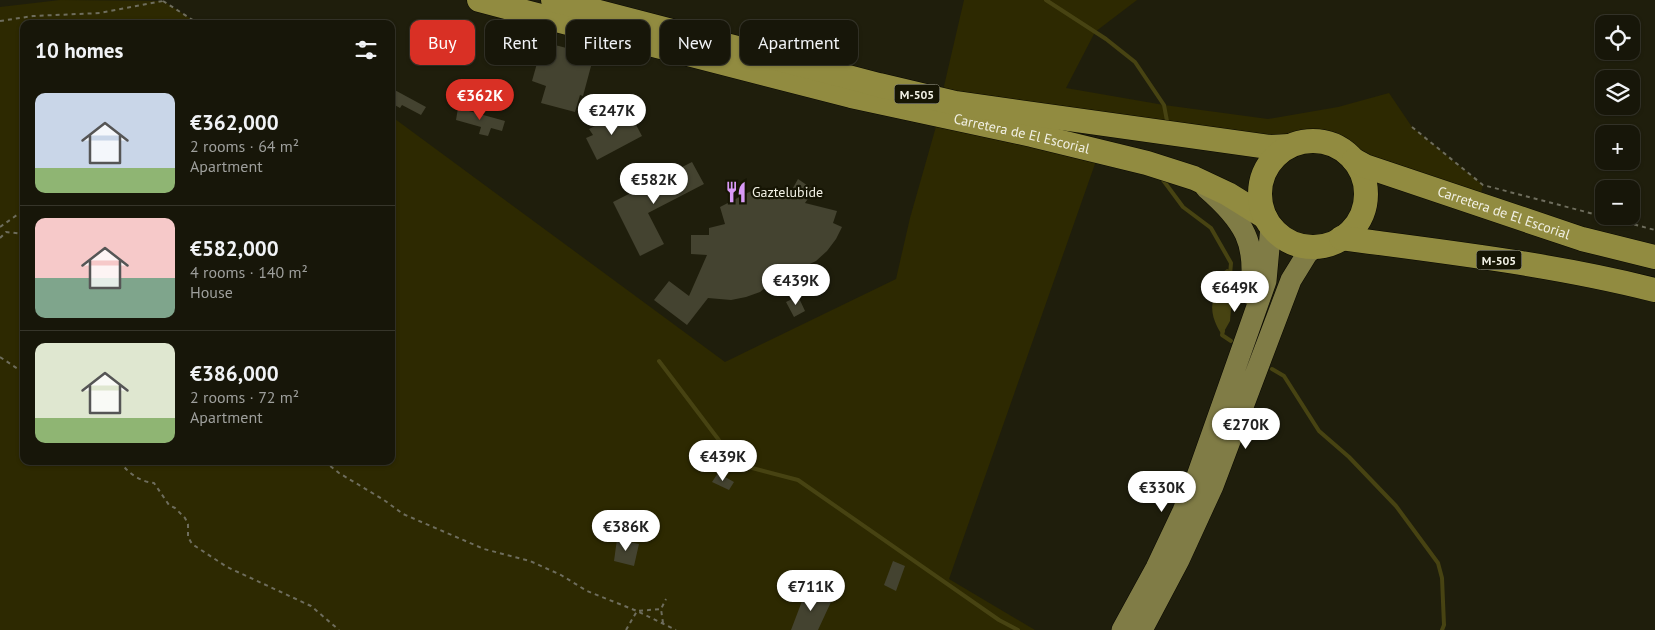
<!DOCTYPE html>
<meta charset="utf-8">
<style>
:root{--surface:#171609;--page:#201f12;--text:#f1f3f6;--muted:#9e9f9c;--line:#36352a;--accent:#d93025}
body{margin:0;font-family:"PT Sans",sans-serif;background:var(--page);color:var(--text);height:100vh;display:flex;flex-direction:column;font-size:19px;white-space:nowrap}
*{box-sizing:border-box;margin:0}
p{font-size:16px;color:var(--muted)}
.icon{flex:none;width:28px;height:28px;fill:none;stroke:currentColor;stroke-width:2;stroke-linecap:round;stroke-linejoin:round}
.map{position:relative;flex:1;overflow:hidden}
.side{position:absolute;left:20px;top:20px;width:375px;height:445px;display:flex;flex-direction:column;background:var(--surface);border-radius:10px;box-shadow:0 1px 4px #0004,0 0 0 1px var(--line)}
.side>*{flex:none}
.hud{position:absolute;left:410px;top:20px;width:475px;height:45px;display:flex;gap:10px}
.controls{position:absolute;left:1595px;top:15px;display:grid;gap:10px}
.controls a{display:grid;place-items:center;width:45px;height:45px;border-radius:10px;background:var(--surface);box-shadow:0 1px 4px #0004,0 0 0 1px var(--line);font-size:25px}
.price{position:absolute;translate:-50% -42px;padding:0 11px;border-radius:18px;background:#fff;color:#222;font-size:16px;line-height:32px;filter:drop-shadow(0 1px 2px #0008)}
.price::after{content:'';position:absolute;left:50%;top:30px;width:15px;height:11px;margin-left:-8px;background:inherit;clip-path:polygon(0 0,100% 0,50% 100%)}
.price.on{background:var(--accent);color:#fff}
ul{padding:0;list-style:none}
li{display:flex;align-items:center;gap:15px;height:125px;padding:0 15px}
li+li{border-top:1px solid var(--line)}
li span{display:grid;place-items:center;flex:none;width:140px;height:100px;border-radius:10px;color:#555}
li>.icon{margin-inline-start:auto}
span .icon{width:60px;height:60px;fill:#fffc;stroke-width:1}
li b{font-size:21px}
h2{display:flex;justify-content:space-between;align-items:center;height:60px;padding:0 15px;font-size:21px}
.tag{padding:0 18px;border-radius:10px;background:var(--surface);box-shadow:0 1px 4px #0004,0 0 0 1px var(--line);font-size:18px;line-height:45px}
.tag.on{background:var(--accent);color:#fff}
.map>svg:first-child{display:block}
.green{fill:#2d2901}
.water{fill:#474312}
.lines{fill:none;stroke-linecap:round;stroke-linejoin:round}
.stream{stroke:#474312;stroke-width:4}
.building{fill:#444330}
.major-casing{stroke:#090800;stroke-width:22}
.highway-casing{stroke:#090800;stroke-width:25}
.path{stroke:#6e6d5d;stroke-width:2;stroke-dasharray:4 4;stroke-linecap:butt}
.major{stroke:#807c46;stroke-width:21}
.highway{stroke:#918b40;stroke-width:24}
.labels{text-anchor:middle;dominant-baseline:central;stroke-width:4.5;stroke-linejoin:round;paint-order:stroke}
.shield{fill:#161504;stroke:#afaea1;stroke-width:1}
.shield-label{font-size:12px;font-weight:bold;fill:#f1f0e4}
.street-label{font-size:14px;fill:#f1f0e4;stroke:#161504}
.poi-label{font-size:14px;fill:#f1f0e4;stroke:#161504;text-anchor:start}
</style>
<div class="map">
<svg width="1655" height="630" viewBox="0 0 1655 630">
<rect width="100%" height="100%" fill="#1f1e0c"/>
<path class="green" d="M60,0L163,1L199,24H24V461H391V116L725,362L896,279L910,218L937,123L1096,161L949,579L1035,630H0V7Z
M964,0H1137L1095,32L1066,88L1164,105L1268,119L1338,107L1389,93L1412,127L1483,185L1478,205L1360,152L1351,144L1337,146L1322,142L1299,143L941,99Z"/>
<path class="water" d="M1227,269L1230,270L1233,284L1230,321L1222,335C1215,324 1209,311 1214,297C1216,289 1220,284 1220,274Z"/>
<g class="lines">
<path class="stream" d="M1046,0L1106,39L1135,62L1164,105L1167,121
M1163,180L1183,207L1211,228L1231,263L1230,275
M1223,331L1222,335L1231,341
M659,361L737,464L798,480L999,620L1018,630
M1272,369L1284,376L1319,431L1349,457L1396,506L1438,563L1442,578L1444,625L1442,630"/>
</g>
<path class="building" d="M543,42L594,55L583,96L580,95L575,112L541,103L546,86L532,81Z
M391,88L426,107L421,115L402,105L400,108L391,103Z
M458,108L505,121L502,131L491,128L488,136L479,134L481,127L456,120Z
M619,114L625,125L634,121L642,136L597,160L586,138L593,135L589,129Z
M692,162L704,184L648,213L664,244L640,256L613,202Z
M798,179L814,190L805,203L837,211L833,223L842,227L836,239L827,251L816,261L791,273L789,264L775,266L765,275L771,283L760,292L746,297L731,300L708,298L687,325L654,300L669,281L689,296L707,255L691,254V235H709V228L725,224L720,207L759,187L769,200L780,191L789,195Z
M798,296L805,311L794,317L786,302Z
M718,473L734,482L729,490L712,482Z
M617,539L639,544L634,566L614,561Z
M893,561L905,566L896,591L884,585Z
M807,588L831,602L818,630H791Z"/>
<g class="lines">
<g class="major-casing">
<path id="major" d="M1206,188C1244,221 1258,243 1250,294
M1122,630L1156,568L1183,511L1197,476L1266,281L1271,226
M1142,630L1179,560L1213,486L1291,280L1307,254L1316,246"/>
</g>
<g class="highway-casing">
<g id="highway">
<path id="s1" d="M479,0L851,96L1032,135L1147,163L1194,178L1228,194L1265,217"/>
<path d="M553,0L879,85L955,103L1269,147L1289,146"/>
<circle cx="1313" cy="194" r="53"/>
<path id="s2" d="M1354,160L1365,166L1582,239L1655,257"/>
<path d="M1341,238C1446,252 1552,264 1655,290"/>
</g>
</g>
<path class="path" d="M163,1L199,24
M0,21L33,16L100,13L163,1
M1412,127L1483,185L1655,230
M0,227L24,210
M0,238L6,232L24,234
M0,357L24,373
M120,461C127,473 141,482 154,483L169,505L175,508L185,518L188,524V537L192,544L227,567L311,606L339,630
M324,461L339,473L384,500L403,514L484,549L530,561L561,575L587,591L637,611L676,630
M663,623L661,609L666,599
M626,630L637,611L661,609"/>
<use href="#major" class="major"/>
<use href="#highway" class="highway"/>
</g>
<defs>
<g id="restaurant-bare" transform="scale(1.725)"><path d="M-5-6h1v4h1v-4h1v4h1v-4h1v5L-1.5 .5V6h-2V.5L-5-1ZM5-6V6H3V1.5H1.5Q1.5-4 5-6Z" fill="#d99af7" stroke="#161504" stroke-width="2.5" paint-order="stroke"/></g>
</defs>
<g fill-rule="evenodd">
<use href="#restaurant-bare" x="736" y="192"/>
</g>
<g class="labels">
<g class="shield">
<rect x="894.5" y="84.5" width="45" height="19" rx="4"/>
<rect x="1476.5" y="250.5" width="45" height="19" rx="4"/>
</g>
<g class="shield-label">
<text x="917" y="94">M-505</text>
<text x="1499" y="260">M-505</text>
</g>
<g class="street-label">
<text stroke="none"><textPath href="#s1" startOffset="559">Carretera de El Escorial</textPath></text>
<text stroke="none"><textPath href="#s2" startOffset="159">Carretera de El Escorial</textPath></text>
</g>
<g class="poi-label">
<text x="752" y="192">Gaztelubide</text>
</g>
</g>
</svg>
<div class="controls">
<a><svg class="icon" aria-label="locate" viewBox="0 0 24 24"><circle cx="12" cy="12" r="6"/><path d="M12 2v4M12 18v4M2 12h4M18 12h4"/></svg></a>
<a><svg class="icon" aria-label="layers" viewBox="0 0 24 24"><path d="M12 4l9 5-9 5-9-5zM3 14l9 5 9-5"/></svg></a>
<a>+</a>
<a>−</a>
</div>
<b class="price on" style="left:480px;top:121px">€362K</b>
<b class="price" style="left:612px;top:136px">€247K</b>
<b class="price" style="left:654px;top:205px">€582K</b>
<b class="price" style="left:796px;top:306px">€439K</b>
<b class="price" style="left:1235px;top:313px">€649K</b>
<b class="price" style="left:1246px;top:450px">€270K</b>
<b class="price" style="left:723px;top:482px">€439K</b>
<b class="price" style="left:1162px;top:513px">€330K</b>
<b class="price" style="left:626px;top:552px">€386K</b>
<b class="price" style="left:811px;top:612px">€711K</b>
<div class="hud">
<a class="tag on">Buy</a>
<a class="tag">Rent</a>
<a class="tag">Filters</a>
<a class="tag">New</a>
<a class="tag">Apartment</a>
</div>
<section class="side">
<h2>10 homes<svg class="icon" aria-label="filters" viewBox="0 0 24 24"><path d="M4 7h16M4 17h16"/><circle cx="9" cy="7" r="2"/><circle cx="15" cy="17" r="2"/></svg></h2>
<ul>
<li><span style="background:linear-gradient(#c9d6e8 75%,#8fb573 0)"><svg class="icon" aria-label="home" viewBox="0 0 24 24"><path d="M3 11l9-7 9 7M6 9v11h12V9"/></svg></span><div><b>€362,000</b><p>2 rooms · 64 m²</p><p>Apartment</p></div></li>
<li><span style="background:linear-gradient(#f6c9c9 60%,#7fa58c 0)"><svg class="icon" aria-label="home" viewBox="0 0 24 24"><path d="M3 11l9-7 9 7M6 9v11h12V9"/></svg></span><div><b>€582,000</b><p>4 rooms · 140 m²</p><p>House</p></div></li>
<li><span style="background:linear-gradient(#dfe7d0 75%,#8fb573 0)"><svg class="icon" aria-label="home" viewBox="0 0 24 24"><path d="M3 11l9-7 9 7M6 9v11h12V9"/></svg></span><div><b>€386,000</b><p>2 rooms · 72 m²</p><p>Apartment</p></div></li>
</ul>
</section>
</div>
